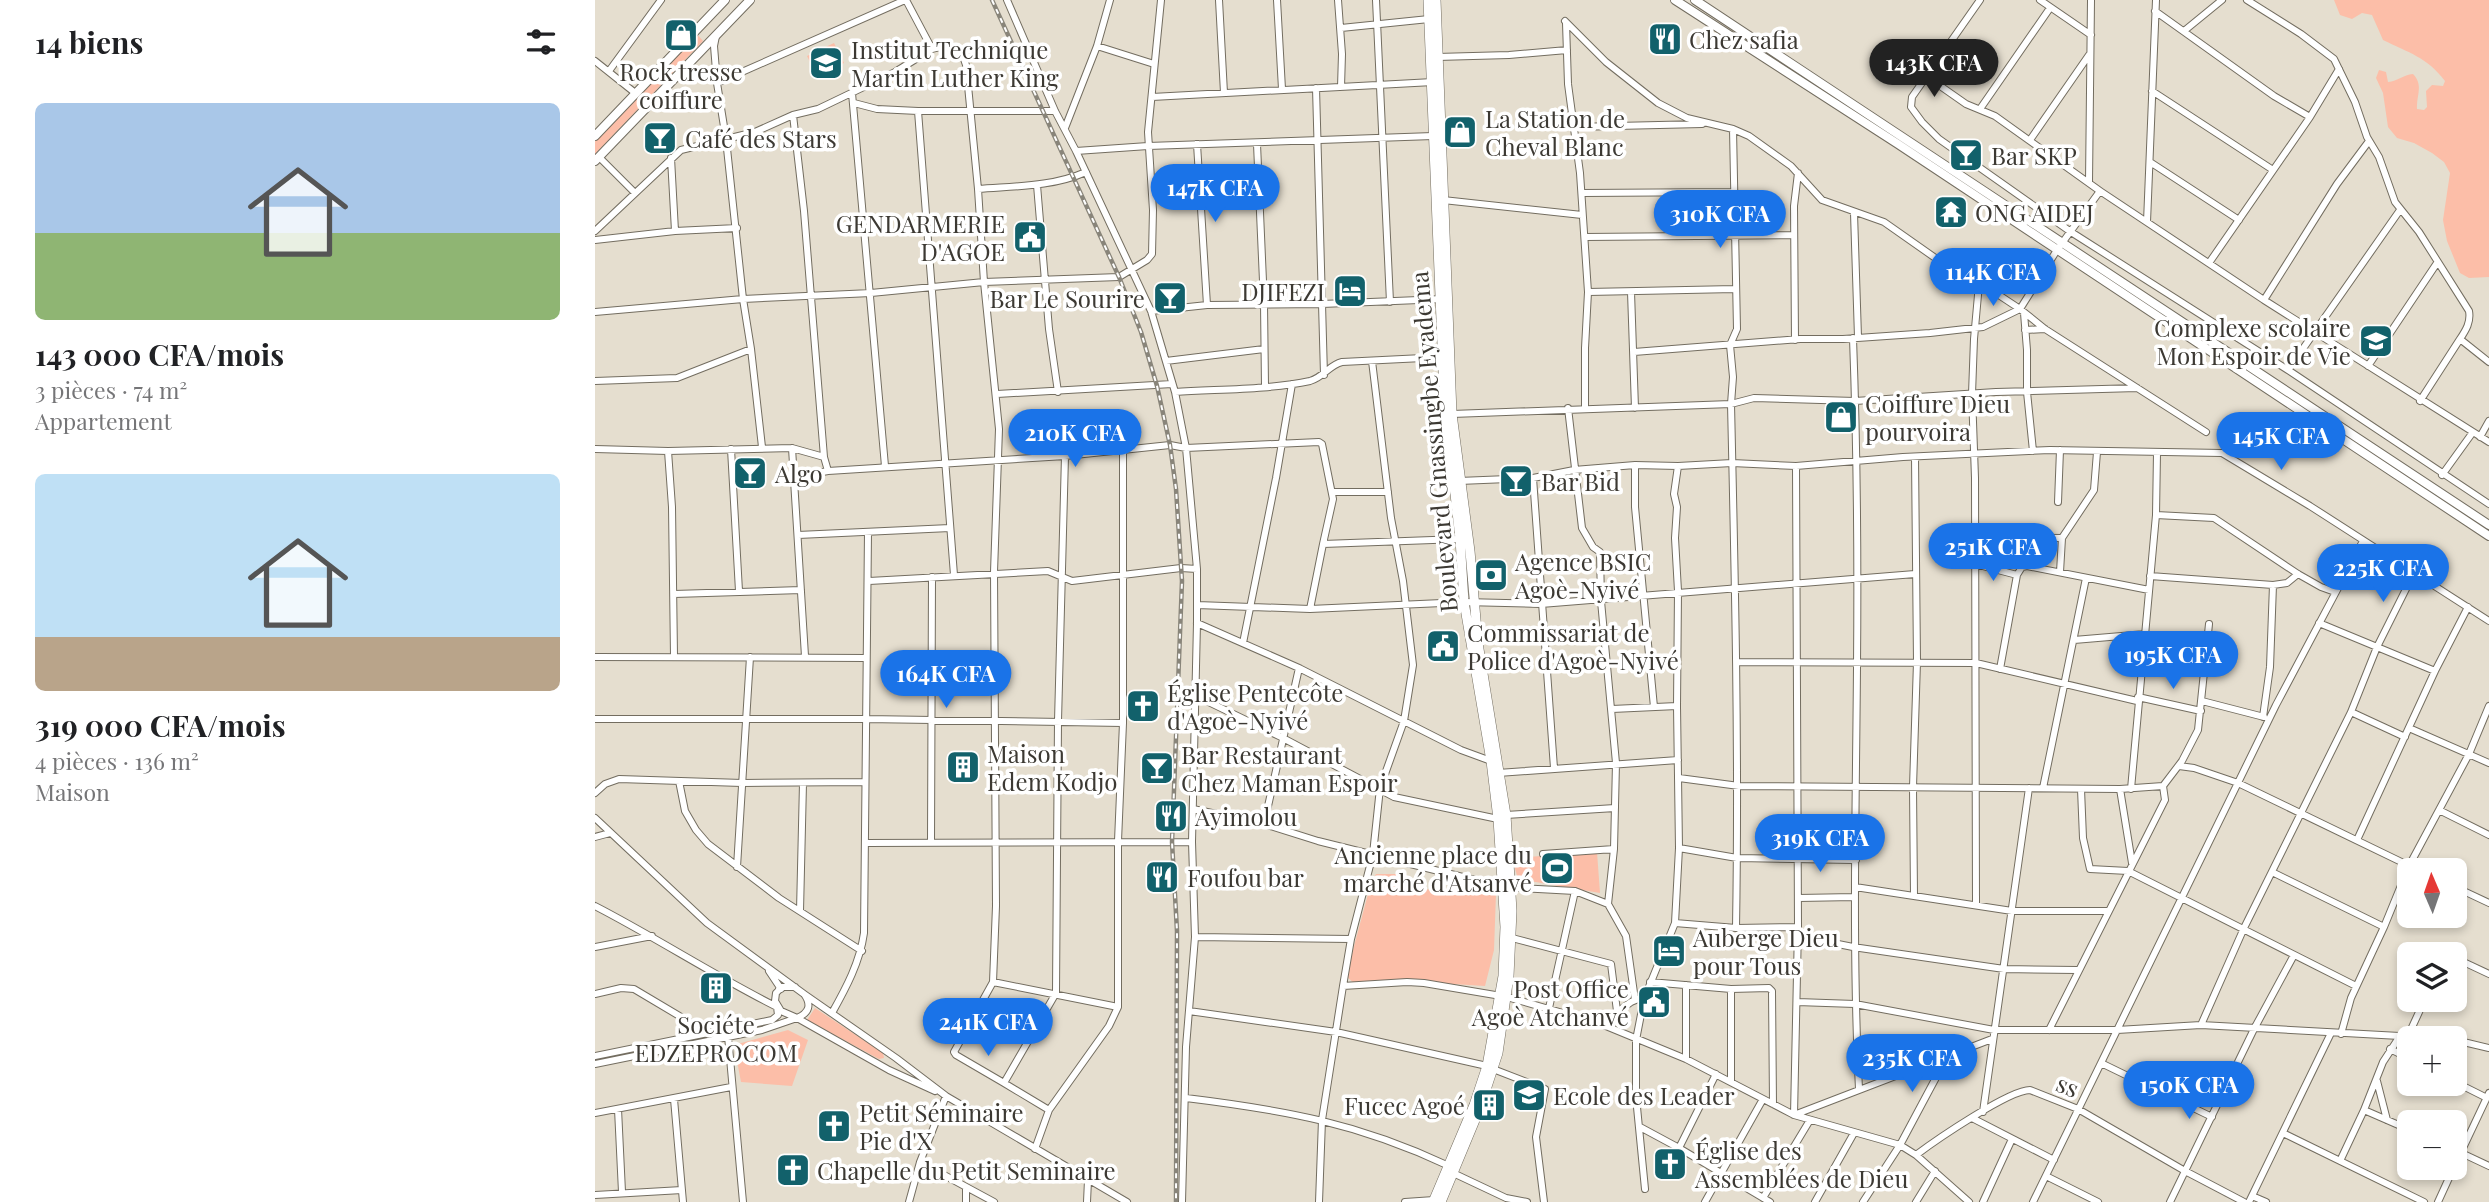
<!DOCTYPE html>
<html lang="fr">
<meta charset="utf-8">
<style>
:root{--surface:#fff;--page:#f6f6f6;--text:#202124;--muted:#757577;--accent:#1a73e8}
body{margin:0;font-family:"Playfair Display",serif;background:var(--page);color:var(--text);height:100vh;display:flex;flex-direction:column;font-size:26px;white-space:nowrap}
*{box-sizing:border-box;margin:0}
p{font-size:23px;color:var(--muted)}
.icon{flex:none;width:38px;height:38px;fill:none;stroke:currentColor;stroke-width:2;stroke-linecap:round;stroke-linejoin:round}
.map{position:relative;flex:1;overflow:hidden}
.panel{display:flex;flex-direction:column;background:var(--surface);width:595px}
.panel>*{flex:none}
.needle{width:46px;rotate:358deg}
.tools{position:absolute;left:1802px;top:858px;display:grid;gap:14px}
.tools a{display:grid;place-items:center;width:70px;height:70px;border-radius:10px;background:var(--surface);box-shadow:0 4px 10px #0003;font-size:35px}
.price{position:absolute;translate:-50% -60px;padding:0 16px;border-radius:24px;background:var(--accent);color:#fff;font-size:23px;line-height:46px;filter:drop-shadow(0 2px 4px #0008)}
.price::after{content:'';position:absolute;left:50%;top:42px;width:21px;height:16px;margin-left:-10px;background:inherit;clip-path:polygon(0 0,100% 0,50% 100%)}
.price.selected{background:#222;color:#fff}
ul{padding:0;list-style:none}
li{display:grid;align-content:center;gap:14px;height:371px;padding:0 35px}
li span{display:grid;place-items:center;height:217px;border-radius:10px;color:#555}
li>.icon{margin-inline-start:auto}
span .icon{width:126px;height:126px;fill:#fffc;stroke-width:1}
li b{font-size:30px}
h2{display:flex;justify-content:space-between;align-items:center;height:84px;padding:0 35px;font-size:30px}
main{display:flex;flex:1;min-height:0}
.map>svg:first-child{display:block}
.green{fill:#fcbea8}
.lines{fill:none;stroke-linecap:round;stroke-linejoin:round}
.minor-casing{stroke:#736d60;stroke-width:8}
.major-casing{stroke:#736d60;stroke-width:10}
.highway-casing{stroke:#736d60;stroke-width:10}
.minor{stroke:#fff;stroke-width:6}
.major{stroke:#fff;stroke-width:8}
.highway{stroke:#fff;stroke-width:9}
.rail-casing{stroke:#89857a;stroke-width:4.5}
.rail{stroke:#fff;stroke-width:2;stroke-dasharray:5;stroke-linecap:butt}
.labels{text-anchor:middle;dominant-baseline:central;stroke-width:7;stroke-linejoin:round;paint-order:stroke}
.poi-label{font-size:24px;fill:#3c3933;stroke:#fff;text-anchor:start}
.street-label{font-size:24px;fill:#3c3933;stroke:#fff}
</style>
<main>
<section class="panel">
<h2>14 biens<svg class="icon" aria-label="filters" viewBox="0 0 24 24"><path d="M4 7h16M4 17h16"/><circle cx="9" cy="7" r="2"/><circle cx="15" cy="17" r="2"/></svg></h2>
<ul>
<li><span style="background:linear-gradient(#a9c7e8 60%,#8fb573 0)"><svg class="icon" aria-label="home" viewBox="0 0 24 24"><path d="M3 11l9-7 9 7M6 9v11h12V9"/></svg></span><div><b>143 000 CFA/mois</b><p>3 pièces · 74 m²</p><p>Appartement</p></div></li>
<li><span style="background:linear-gradient(#bfe0f5 75%,#b9a48a 0)"><svg class="icon" aria-label="home" viewBox="0 0 24 24"><path d="M3 11l9-7 9 7M6 9v11h12V9"/></svg></span><div><b>319 000 CFA/mois</b><p>4 pièces · 136 m²</p><p>Maison</p></div></li>
</ul>
</section>
<div class="map">
<svg width="1894" height="1202" viewBox="0 0 1894 1202">
<rect width="100%" height="100%" fill="#e5decf"/>
<path class="green" d="M1739,0H1894V277L1874,278L1865,273L1852,241L1848,220L1855,173L1849,162L1837,153L1819,143L1802,138L1793,127L1788,93L1781,78L1784,70L1791,72L1793,82C1803,81 1808,75 1818,74C1829,85 1821,96 1822,109L1829,110L1832,107L1831,91L1837,85L1848,86L1850,81C1832,57 1814,53 1788,40L1777,15L1767,13L1757,19L1745,15Z
M102,34L108,41L0,154V140Z
M239,43L249,63L222,76L212,56Z
M1002,852L1005,893L923,879L917,858Z
M781,874H809L811,888L901,894L899,950L890,986L810,981L761,985L751,976L776,883Z
M220,1008L288,1053L289,1058L284,1059L212,1020Z
M193,1030L213,1040L197,1086L146,1082L139,1045Z"/>
<g class="lines">
<g class="minor-casing">
<path id="minor" d="M311,0L337,49C355,44 366,47 371,65L383,189L389,282L404,429L399,572L401,906L398,982L523,1007
M412,0L460,111L481,151L556,311L580,392L591,448L602,569V623L597,842L600,937L591,1047L587,1202
M624,0L629,93
M682,0L687,89
M743,0L747,54L746,87
M781,0L795,302
M1385,0L1317,97L1316,107L1327,122L1344,139L1476,232L1693,370L1894,504
M1445,0L1496,35
M1652,0L1706,34L1739,59L1760,102L1772,137L1784,157L1800,202L1824,232L1874,311C1876,322 1871,330 1865,339L1894,362
M1560,11L1679,96L1715,117
M970,21L1011,62L1063,103L1092,118L1138,129L1154,136L1196,166L1227,200L1289,222L1346,262L1369,272L1425,309L1450,329L1611,432
M971,23L973,84L985,173L993,292L990,348V408
M746,28L834,19
M1589,31L1627,0
M121,36L119,46L122,83L131,139L148,299L156,349L167,447
M502,46L559,64
M842,57L914,55L972,50
M0,61L39,92
M14,71L66,0
M1331,76L1371,104L1400,116L1505,191L1669,300L1894,442
M122,83L310,0
M721,88L729,375
M1557,91L1678,170
M257,93L290,466
M557,97L838,82
M259,103L282,109L323,111H460
M1385,109L1455,8
M323,111L359,575
M198,115L209,211L229,457
M978,127L1107,124
M470,128L502,46L515,0
M1138,129L1142,329L1135,345L1138,377L1136,404C1140,579 1144,753 1141,928
M1435,140L1494,55
M602,144L612,305
M662,144L669,304L670,386
M481,151L553,146L838,136
M4,157L39,192
M76,158L80,231
M1555,162L1644,220
M1494,182L1496,0
M442,185L454,329L463,392
M383,189C419,186 457,187 491,172
M987,193L1139,192
M848,200L987,215
M1259,213L1263,337
M1552,222L1561,0
M0,231L86,150L160,132L198,115L223,109L300,72L337,49
M990,237L1199,235
M0,240L80,231L142,228
M1614,263L1715,117L1744,69
M993,292L1140,289
M1036,292L1040,408
M1669,300L1742,184L1774,141
M556,311L612,305L727,304L848,299
M0,312L148,299L276,293L389,282L524,277L552,260L557,254L558,210L553,132L566,0
M1429,313L1432,350V392L1438,451
M1430,330L1450,329
M1258,338C1262,447 1263,557 1262,666C1261,807 1257,948 1264,1089
M1200,340L1199,206L1203,173
M1039,352L1205,339H1248L1335,333L1388,327L1425,309L1462,250L1505,191
M571,361L669,349
M1773,366L1842,263
M1693,370L1805,210
M0,381L82,378L156,349
M580,392C623,389 673,390 715,381C729,377 734,365 747,362L848,357
M402,394L577,384
M1825,401L1865,339
M973,408L987,528L998,547L1005,552L1006,601L1021,763L1019,849L1013,904
M857,414L1136,404L1159,398L1260,401L1401,392L1542,388
M1885,437L1894,421
M197,448L210,656
M0,449L73,451L197,448L229,457L233,471
M136,449L144,591
M73,451L77,507L79,656
M1040,465V507L1059,707
M1201,466L1203,927L1199,1115L1397,1039
M1847,475L1878,432
M200,477L233,471L470,456L575,445L591,448L724,442L727,444L738,499L728,544
M938,478L959,768
M864,481L938,478L979,470L1040,465L1083,466L1137,463L1201,466L1308,457L1455,450L1627,453L1715,506L1894,621
M737,492H793
M1463,502L1465,450
M1561,515L1619,518L1703,574L1726,587L1740,592
M203,535L355,528
M1380,537L1467,538
M1380,564L1422,575
M1465,572L1467,538L1499,490L1502,452
M1555,576L1678,585L1692,583L1703,574
M274,581L453,571L477,581L586,568L602,569
M79,594L206,590
M602,605L715,609L869,602L946,604L1320,574
M715,609L728,544L865,539
M602,623L704,668L866,750L896,761
M1724,623L1840,671
M1479,640L1550,634
M648,643L681,478L697,384
M0,657L271,658
M1142,662L1381,663L1542,701
M1405,669L1422,575L1427,567L1432,566L1554,590
M599,695L686,737L799,797L903,819
M1543,697L1606,711
M1607,701L1669,717
M1017,709L1082,706
M1756,712L1810,737
M1668,717L1675,667L1678,585
M0,719H270L528,723
M1814,728L1894,763
M1584,766L1599,768L1643,783L1823,870
M903,773L1083,760
M1084,778L1144,786L1525,789L1568,786L1587,761L1603,730L1614,624
M84,781L90,811L101,830L113,844L184,898L267,951
M1448,788L1491,578
M1486,789L1488,838L1495,869L1533,871L1761,986
M1525,789L1537,863
M1536,789L1561,515L1562,453
M0,793L10,784L24,779L147,783L270,782
M598,809L669,824L723,841L908,887L980,891L1013,904L1031,936L1040,1000
M1846,811L1894,835
M911,815L1020,808
M0,818L112,923L209,994C217,1005 214,1013 202,1018L186,1011L180,1001L181,993L187,987H200
M669,824L704,668
M0,837L15,833
M1762,840L1840,671L1873,607
M270,843L597,842
M336,843L337,577
M1084,848L1142,858L1261,860
M948,854L1019,849
M142,867L155,657
M1677,872L1789,927
M1260,887L1417,911H1513
M1860,887L1894,903
M1319,896L1318,787L1322,662L1320,457
M1203,898L1260,897
M1381,905L1380,478L1377,394L1379,339L1384,284
M0,906C62,938 120,976 182,1007
M205,911L208,783
M1080,923L1141,928L1203,927
M1203,936L1258,947L1409,969L1482,970
M600,937L756,939
M917,938L1016,964L1022,1011
M0,947L57,936
M1860,958L1894,974
M174,971L186,989H184
M398,982L359,1052L361,1055L409,1083
M1055,982L1136,989L1174,988L1177,991L1178,1104
M1091,985V1059
M748,986L812,982L829,983L912,997L1006,1024L1091,1059L1199,1115L1305,1145L1321,1155L1374,1202
M1136,989V1082
M0,994L26,988L39,989L113,1033
M209,994L301,1058L351,1096L532,1202
M1202,1002L1260,1004L1399,1030H1522L1606,1025L1841,1038
M954,1008L980,891
M594,1011L741,1032L892,1066
M237,1013C251,988 265,962 269,933L273,532
M202,1018L294,1070L340,1091
M1006,1024L1036,1002L1043,999
M1606,1025L1649,928L1756,712L1782,647L1819,573
M1454,1030L1570,800L1568,786
M1746,1034L1756,998L1789,927L1814,866L1874,754L1894,706
M133,1036L148,1202
M1813,1036L1830,999
M1860,1040L1894,1048
M1795,1049L1815,1059
M0,1056L177,1020L183,1015L182,1007
M1506,1063L1617,1117
M0,1064L167,1030L202,1018
M898,1069L950,1089L941,1137L949,1202
M1782,1081L1792,1120
M1860,1082L1892,1098
M591,1098C689,1110 763,1123 854,1166
M79,1099L88,1202
M23,1109L27,1192
M454,1110L409,1083L461,993L463,721L470,456
M1769,1110L1815,1130
M1388,1112L1434,788
M0,1113L136,1087
M1377,1118L1459,1160
M1045,1127L1084,1148L1175,1202
M1688,1133L1829,1202
M1084,1148L1121,1074
M440,1149L454,1110L514,1026L523,1007V841L528,723V451
M1860,1150L1894,1166
M1321,1155C1341,1140 1414,1090 1435,1090L1483,1109L1590,1171L1649,1202
M1745,1161L1769,1110L1788,1062L1805,1036
M325,1162L399,1202
M1860,1165L1894,1093
M858,1173L911,1198L932,1202
M1451,1176L1503,1202
M1050,1189L1041,1097V1040L1049,999L1080,923L1084,848L1082,706L1083,591L1080,538L1082,507L1079,494L1083,466
M0,1195L87,1190
M1657,1196L1671,1202
M1168,1198L1215,1120
M314,1202L325,1162L351,1096
M371,1202V1189
M492,1202L493,1180
M724,1202L727,1120L748,986L756,939L778,854L785,788L809,721L818,665L808,581L796,518L777,361
M810,1202L839,1200
M1110,1202L1168,1099
M1220,1202L1259,1133
M1268,1202L1305,1145L1352,1057
M1321,1202L1340,1171
M1388,1202L1417,1139
M1438,1202L1681,705L1768,541
M1575,1202L1659,1029L1699,955
M1654,1202L1736,1033
M1843,1202L1859,1167"/>
</g>
<g class="major-casing">
<path id="major" d="M1080,0L1303,144L1894,536
M1100,0L1894,525
M0,136L130,0
M0,161L155,0"/>
</g>
<g class="highway-casing">
<path id="highway" d="M833,0L849,394L865,539L869,602L896,761L903,819L910,927L908,976L892,1066L879,1105L838,1202
M841,0L857,414L875,551L883,643L911,815L917,911L914,976L903,1053L885,1108L846,1202"/>
</g>
<use href="#minor" class="minor"/>
<use href="#major" class="major"/>
<use href="#highway" class="highway"/>
<g class="rail-casing">
<path id="rail" d="M397,0L524,277L546,332L562,386L575,445L581,489L587,581L577,842L582,931L581,1202"/>
</g>
<use href="#rail" class="rail"/>
</g>
<defs>
<g id="shop-square" transform="scale(1.75)"><rect x="-9" y="-9" width="18" height="18" rx="4" fill="#12616b" stroke="#fff"/><path d="M-5-2.5h2.3a2.7 3.5 0 0 1 5.4 0H5L5.5 6h-11ZM-1.5-2.5h3a1.5 2.3 0 0 0-3 0Z" fill="#fff"/></g>
<g id="restaurant-square" transform="scale(1.75)"><rect x="-9" y="-9" width="18" height="18" rx="4" fill="#12616b" stroke="#fff"/><path d="M-5-6h1v4h1v-4h1v4h1v-4h1v5L-1.5 .5V6h-2V.5L-5-1ZM5-6V6H3V1.5H1.5Q1.5-4 5-6Z" fill="#fff"/></g>
<g id="school-square" transform="scale(1.75)"><rect x="-9" y="-9" width="18" height="18" rx="4" fill="#12616b" stroke="#fff"/><path d="M0-5L7-2L0 1L-7-2ZM-4 1L0 2.5L4 1V4Q0 6-4 4Z" fill="#fff"/></g>
<g id="bar-square" transform="scale(1.75)"><rect x="-9" y="-9" width="18" height="18" rx="4" fill="#12616b" stroke="#fff"/><path d="M-6-5H6L.8 .8V4.5H3.5V6h-7V4.5H-.8V.8Z" fill="#fff"/></g>
<g id="temple-square" transform="scale(1.75)"><rect x="-9" y="-9" width="18" height="18" rx="4" fill="#12616b" stroke="#fff"/><path d="M0-6L5-2H3V0L6.5 2.5H4V6H1.5V3h-3V6H-4V2.5H-6.5L-3 0V-2H-5Z" fill="#fff"/></g>
<g id="civic-square" transform="scale(1.75)"><rect x="-9" y="-9" width="18" height="18" rx="4" fill="#12616b" stroke="#fff"/><path d="M-.6-6.5H3V-4.5H.6V-3L4-1V1h2V6H-6V1h2V-1L-.6-3ZM-1.2 2.5V6h2.4V2.5Z" fill="#fff"/></g>
<g id="hotel-square" transform="scale(1.75)"><rect x="-9" y="-9" width="18" height="18" rx="4" fill="#12616b" stroke="#fff"/><path d="M-6-4.5h1.5V1H6V5H4.5V3h-9V5H-6ZM-4 0a1.8 1.8 0 1 1 3.6 0ZM.5 0V-2.5h3Q6-2.5 6 0Z" fill="#fff"/></g>
<g id="bank-square" transform="scale(1.75)"><rect x="-9" y="-9" width="18" height="18" rx="4" fill="#12616b" stroke="#fff"/><path d="M-6-4H6V4H-6ZM0-2.3a2.3 2.3 0 1 0 0 4.6a2.3 2.3 0 1 0 0-4.6Z" fill="#fff"/></g>
<g id="church-square" transform="scale(1.75)"><rect x="-9" y="-9" width="18" height="18" rx="4" fill="#12616b" stroke="#fff"/><path d="M-1.2-6h2.4v3.5h3.3v2.4h-3.3V6h-2.4V-.1h-3.3v-2.4h3.3Z" fill="#fff"/></g>
<g id="building-square" transform="scale(1.75)"><rect x="-9" y="-9" width="18" height="18" rx="4" fill="#12616b" stroke="#fff"/><path d="M-4-6H4V6H1V3H-1V6H-4ZM-2.5-4.3h1.7v1.8h-1.7ZM.8-4.3h1.7v1.8H.8ZM-2.5-1h1.7V.8h-1.7ZM.8-1h1.7V.8H.8Z" fill="#fff"/></g>
<g id="stadium-square" transform="scale(1.75)"><rect x="-9" y="-9" width="18" height="18" rx="4" fill="#12616b" stroke="#fff"/><path d="M0-5a6.5 5 0 1 0 0 10a6.5 5 0 1 0 0-10ZM-3.5-1.8h7v3.6h-7Z" fill="#fff"/></g>
<g id="university-square" transform="scale(1.75)"><rect x="-9" y="-9" width="18" height="18" rx="4" fill="#12616b" stroke="#fff"/><path d="M0-5L7-2L0 1L-7-2ZM-4 1L0 2.5L4 1V4Q0 6-4 4Z" fill="#fff"/></g>
</defs>
<g fill-rule="evenodd">
<use href="#shop-square" x="86" y="35"/>
<use href="#restaurant-square" x="1070" y="39"/>
<use href="#school-square" x="231" y="63"/>
<use href="#shop-square" x="865" y="132"/>
<use href="#bar-square" x="65" y="138"/>
<use href="#bar-square" x="1371" y="155"/>
<use href="#temple-square" x="1356" y="212"/>
<use href="#civic-square" x="435" y="237"/>
<use href="#hotel-square" x="755" y="291"/>
<use href="#bar-square" x="575" y="298"/>
<use href="#school-square" x="1781" y="341"/>
<use href="#shop-square" x="1246" y="417"/>
<use href="#bar-square" x="155" y="473"/>
<use href="#bar-square" x="921" y="481"/>
<use href="#bank-square" x="896" y="575"/>
<use href="#civic-square" x="848" y="646"/>
<use href="#church-square" x="548" y="706"/>
<use href="#building-square" x="368" y="767"/>
<use href="#bar-square" x="562" y="768"/>
<use href="#restaurant-square" x="576" y="816"/>
<use href="#stadium-square" x="962" y="868"/>
<use href="#restaurant-square" x="567" y="877"/>
<use href="#hotel-square" x="1074" y="951"/>
<use href="#building-square" x="121" y="988"/>
<use href="#civic-square" x="1059" y="1002"/>
<use href="#university-square" x="934" y="1095"/>
<use href="#building-square" x="894" y="1105"/>
<use href="#church-square" x="239" y="1126"/>
<use href="#church-square" x="1075" y="1164"/>
<use href="#church-square" x="198" y="1170"/>
</g>
<g class="labels">
<g class="poi-label">
<text x="1094" y="39">Chez safia</text>
<text x="256" y="49">Institut Technique<tspan x="256" dy="28">Martin Luther King</tspan></text>
<text x="86" y="71" text-anchor="middle">Rock tresse<tspan x="86" dy="28">coiffure</tspan></text>
<text x="890" y="118">La Station de<tspan x="890" dy="28">Cheval Blanc</tspan></text>
<text x="90" y="138">Café des Stars</text>
<text x="1396" y="155">Bar SKP</text>
<text x="1380" y="212">ONG AIDEJ</text>
<text x="410" y="223" text-anchor="end">GENDARMERIE<tspan x="410" dy="28">D'AGOE</tspan></text>
<text x="730" y="291" text-anchor="end">DJIFEZI</text>
<text x="550" y="298" text-anchor="end">Bar Le Sourire</text>
<text x="1756" y="327" text-anchor="end">Complexe scolaire<tspan x="1756" dy="28">Mon Espoir de Vie</tspan></text>
<text x="1270" y="403">Coiffure Dieu<tspan x="1270" dy="28">pourvoira</tspan></text>
<text x="180" y="473">Algo</text>
<text x="946" y="481">Bar Bid</text>
<text x="920" y="561">Agence BSIC<tspan x="920" dy="28">Agoè-Nyivé</tspan></text>
<text x="872" y="632">Commissariat de<tspan x="872" dy="28">Police d'Agoè-Nyivé</tspan></text>
<text x="572" y="692">Église Pentecôte<tspan x="572" dy="28">d'Agoè-Nyivé</tspan></text>
<text x="392" y="753">Maison<tspan x="392" dy="28">Edem Kodjo</tspan></text>
<text x="586" y="754">Bar Restaurant<tspan x="586" dy="28">Chez Maman Espoir</tspan></text>
<text x="600" y="816">Ayimolou</text>
<text x="937" y="854" text-anchor="end">Ancienne place du<tspan x="937" dy="28">marché d'Atsanvé</tspan></text>
<text x="592" y="877">Foufou bar</text>
<text x="1098" y="937">Auberge Dieu<tspan x="1098" dy="28">pour Tous</tspan></text>
<text x="1034" y="988" text-anchor="end">Post Office<tspan x="1034" dy="28">Agoè Atchanvé</tspan></text>
<text x="121" y="1024" text-anchor="middle">Sociéte<tspan x="121" dy="28">EDZEPROCOM</tspan></text>
<text x="958" y="1095">Ecole des Leader</text>
<text x="870" y="1105" text-anchor="end">Fucec Agoé</text>
<text x="264" y="1112">Petit Séminaire<tspan x="264" dy="28">Pie d'X</tspan></text>
<text x="1100" y="1150">Église des<tspan x="1100" dy="28">Assemblées de Dieu</tspan></text>
<text x="222" y="1170">Chapelle du Petit Seminaire</text>
</g>
<g class="street-label">
<text transform="translate(838 442) rotate(-95)">Boulevard Gnassingbe Eyadema</text>
<text transform="translate(1473 1085) rotate(22)">ss</text>
</g>
</g>
</svg>
<div class="tools">
<a><svg class="needle" viewBox="-14 -14 28 28"><path d="M0-13l5 13h-10z" fill="#e53935"/><path d="M0 13l5-13h-10z" fill="#757577"/></svg></a>
<a><svg class="icon" aria-label="layers" viewBox="0 0 24 24"><path d="M12 4l9 5-9 5-9-5zM3 14l9 5 9-5"/></svg></a>
<a>+</a>
<a>−</a>
</div>
<b class="price selected" style="left:1339px;top:99px">143K CFA</b>
<b class="price" style="left:620px;top:224px">147K CFA</b>
<b class="price" style="left:1125px;top:250px">310K CFA</b>
<b class="price" style="left:1398px;top:308px">114K CFA</b>
<b class="price" style="left:480px;top:469px">210K CFA</b>
<b class="price" style="left:1686px;top:472px">145K CFA</b>
<b class="price" style="left:1398px;top:583px">251K CFA</b>
<b class="price" style="left:1788px;top:604px">225K CFA</b>
<b class="price" style="left:1578px;top:691px">195K CFA</b>
<b class="price" style="left:351px;top:710px">164K CFA</b>
<b class="price" style="left:1225px;top:874px">319K CFA</b>
<b class="price" style="left:393px;top:1058px">241K CFA</b>
<b class="price" style="left:1317px;top:1094px">235K CFA</b>
<b class="price" style="left:1594px;top:1121px">150K CFA</b>
</div>
</main>
